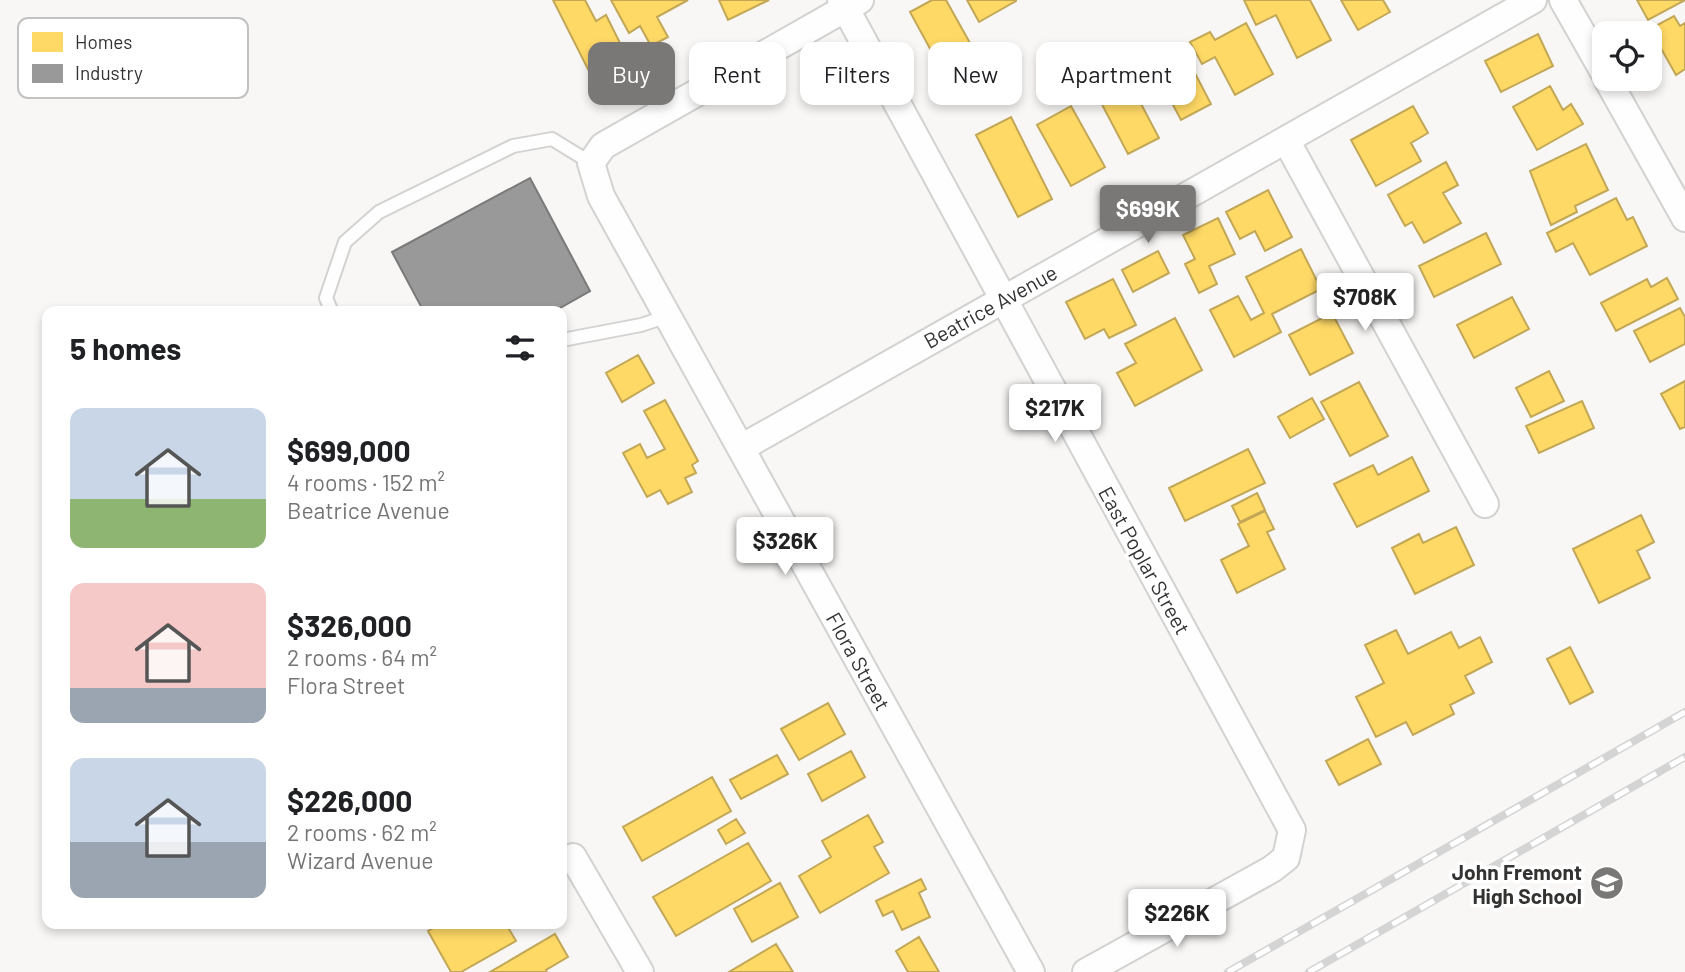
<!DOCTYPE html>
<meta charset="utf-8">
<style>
:root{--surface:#fff;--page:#f2f2f2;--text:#202124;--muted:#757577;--accent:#797876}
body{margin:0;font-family:Barlow,sans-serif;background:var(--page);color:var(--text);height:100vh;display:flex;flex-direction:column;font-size:26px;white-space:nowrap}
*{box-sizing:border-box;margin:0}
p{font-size:23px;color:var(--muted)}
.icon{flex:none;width:38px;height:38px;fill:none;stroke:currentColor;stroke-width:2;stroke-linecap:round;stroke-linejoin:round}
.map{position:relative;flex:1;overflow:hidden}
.details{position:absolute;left:42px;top:306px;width:525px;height:623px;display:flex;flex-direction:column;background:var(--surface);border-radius:14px;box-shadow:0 4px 10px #0003}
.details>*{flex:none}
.hud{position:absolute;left:588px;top:42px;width:665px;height:63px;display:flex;gap:14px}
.fabs{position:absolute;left:1592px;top:21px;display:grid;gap:14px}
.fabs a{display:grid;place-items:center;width:70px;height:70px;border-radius:14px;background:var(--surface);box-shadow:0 4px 10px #0003;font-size:35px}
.price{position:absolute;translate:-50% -60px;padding:0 16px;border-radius:7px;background:#fff;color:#222;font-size:23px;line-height:46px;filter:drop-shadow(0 2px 4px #0008)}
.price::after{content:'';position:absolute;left:50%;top:42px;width:21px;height:16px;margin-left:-10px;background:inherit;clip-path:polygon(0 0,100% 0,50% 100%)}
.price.on{background:var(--accent);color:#fff}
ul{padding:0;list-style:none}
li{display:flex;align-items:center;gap:21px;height:175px;padding:0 28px}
li span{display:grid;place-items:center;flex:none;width:196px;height:140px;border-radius:14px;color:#555}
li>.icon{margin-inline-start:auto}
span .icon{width:84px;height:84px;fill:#fffc;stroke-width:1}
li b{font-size:30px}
h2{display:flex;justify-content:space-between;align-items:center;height:84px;padding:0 28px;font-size:30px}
.chip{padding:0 24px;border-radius:14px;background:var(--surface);box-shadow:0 4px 10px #0003;font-size:24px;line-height:63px}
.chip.on{background:var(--accent);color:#fff}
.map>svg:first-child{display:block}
.homes{fill:#ffd966;stroke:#c2a756;stroke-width:2}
.industry{fill:#999;stroke:#7b7a7a;stroke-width:2}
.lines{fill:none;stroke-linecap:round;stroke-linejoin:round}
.service-casing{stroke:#d2d2d0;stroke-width:16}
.minor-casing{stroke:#d2d2d0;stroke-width:30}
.service{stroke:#fefefe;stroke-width:12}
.minor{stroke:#fefefe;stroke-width:26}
.rail-casing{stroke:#d4d4d4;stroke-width:8}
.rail{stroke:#fff;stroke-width:5;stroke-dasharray:16;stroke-linecap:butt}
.labels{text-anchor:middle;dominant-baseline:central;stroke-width:7;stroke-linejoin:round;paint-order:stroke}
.street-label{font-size:21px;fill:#343332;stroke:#fff}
.poi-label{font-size:21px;font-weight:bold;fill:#343332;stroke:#fff;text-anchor:end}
.key{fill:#fff;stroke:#c2c2c2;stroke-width:2}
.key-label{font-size:19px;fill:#343332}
</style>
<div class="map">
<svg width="1685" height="972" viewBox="0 0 1685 972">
<rect width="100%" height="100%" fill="#f8f7f5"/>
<path class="homes" d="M553,0H585L596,21L606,15L634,71L598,89Z
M611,0H688L657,17L668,37L651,46L640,26L629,33Z
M719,0H769L728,20Z
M932,0H946L990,79L957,98L910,12Z
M967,0H1016V1L979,22Z
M1244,0H1310L1331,40L1297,58L1276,15L1256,25Z
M1341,0H1383L1390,12L1358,30Z
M1637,0H1685L1648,20Z
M1674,16L1680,26L1685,23V69L1676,75L1650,29Z
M1246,23L1273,74L1235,95L1215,57L1202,64L1190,42L1210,32L1215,40Z
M1538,34L1553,66L1501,92L1485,61Z
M1186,56L1211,104L1181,120L1156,73Z
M1128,79L1159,138L1128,154L1097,95Z
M1550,86L1563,110L1571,104L1583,124L1537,150L1513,107Z
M1071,106L1105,167L1071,186L1037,125Z
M1413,106L1428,133L1411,143L1421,161L1376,186L1351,140Z
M1011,117L1052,199L1018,217L976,135Z
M1586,144L1608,190L1575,206L1577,212L1551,225L1530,171Z
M1446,162L1458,185L1443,193L1461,223L1424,243L1412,222L1405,226L1388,195Z
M1268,190L1292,237L1265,251L1255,231L1240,239L1226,212Z
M1616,198L1627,220L1633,217L1647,246L1590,275L1573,243L1556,252L1547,233Z
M1218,218L1235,254L1209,266L1217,284L1199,293L1185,264L1195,259L1183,235Z
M1486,233L1501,264L1434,297L1419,266Z
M1301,249L1321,289L1272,314L1281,332L1234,357L1210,310L1238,296L1251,320L1264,313L1246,277Z
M1158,251L1169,273L1133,292L1122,270Z
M1667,278L1678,299L1616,331L1601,303L1647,279L1651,287Z
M1113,279L1136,325L1109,338L1104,329L1085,339L1066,302Z
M1512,297L1529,329L1474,358L1457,325Z
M1680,308L1685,317V344L1650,362L1634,331Z
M1332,313L1353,353L1310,375L1289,335Z
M1175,318L1202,370L1135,406L1117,373L1136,363L1125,344Z
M638,355L654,383L622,402L606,373Z
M1549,371L1564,401L1531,417L1516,388Z
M1685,381V427L1680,429L1661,394Z
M1359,382L1388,436L1350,456L1321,402Z
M1312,398L1324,419L1290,438L1278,417Z
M665,400L698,461L692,465L696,473L685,478L692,492L668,504L660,490L647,497L623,453L640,444L647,458L665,449L644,411Z
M1582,401L1594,428L1539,453L1526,426Z
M1248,449L1265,483L1185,521L1169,488Z
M1412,457L1429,491L1357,527L1334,484L1373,465L1378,475Z
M1257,493L1265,510L1240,522L1232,506Z
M1265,511L1274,529L1267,532L1285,569L1237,593L1221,560L1249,546L1238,524Z
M1641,515L1654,542L1637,551L1650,578L1599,603L1573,549Z
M1456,527L1474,565L1415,594L1392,548L1419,534L1423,543Z
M1396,630L1408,654L1451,632L1459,648L1480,637L1492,662L1465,676L1474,693L1450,705L1454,714L1413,735L1406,722L1376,737L1356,697L1384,683L1365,645Z
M1570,647L1593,692L1570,704L1547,659Z
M828,703L845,734L799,760L781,729Z
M1368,739L1381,764L1339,785L1326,761Z
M851,751L865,777L822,801L808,774Z
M777,755L788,774L741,799L730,780Z
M712,777L731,811L642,861L623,827Z
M868,815L883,842L874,847L889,873L820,913L799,876L831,857L822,841Z
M736,819L745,833L726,844L718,830Z
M748,843L771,881L676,936L653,897Z
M921,879L926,889L919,893L930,917L902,930L893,911L883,916L876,901Z
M780,883L798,917L752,942L734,909Z
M440,924H506L516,941L461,972H451L428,931Z
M555,934L568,957L546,970L547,972H490Z
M919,937L939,972H908L896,951Z
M776,944L793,972H729Z"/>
<path class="industry" d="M530,178L590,291L553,312H424L392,252Z"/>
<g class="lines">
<g class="service-casing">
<path id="service" d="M332,312L326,298L345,242L379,212L513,146L552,139L591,163
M562,340L641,325L668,316"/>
</g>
<g class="minor-casing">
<path id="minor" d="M841,0L1292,830L1286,858L1272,869L1086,972
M860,0L603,146L591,163L601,196L1031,972
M1563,0L1605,74
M1607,79L1685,218
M1286,140L1485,504
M741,448L1533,0
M573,857L640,972"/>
</g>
<use href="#service" class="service"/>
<use href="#minor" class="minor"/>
<g class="rail-casing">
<path id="rail" d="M1228,972L1685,712
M1309,972L1685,757"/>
</g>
<use href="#rail" class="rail"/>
</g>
<defs>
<g id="school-disc" transform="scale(1.75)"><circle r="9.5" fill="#797876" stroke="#fff"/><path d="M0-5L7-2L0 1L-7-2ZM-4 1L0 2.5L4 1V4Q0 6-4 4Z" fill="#fff"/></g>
</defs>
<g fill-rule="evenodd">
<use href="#school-disc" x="1607" y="883"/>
</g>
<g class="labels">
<g class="street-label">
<text transform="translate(990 306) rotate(-29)">Beatrice Avenue</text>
<text transform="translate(1145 560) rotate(61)">East Poplar Street</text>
<text transform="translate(859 661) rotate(61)">Flora Street</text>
</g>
<g class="poi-label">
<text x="1582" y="871">John Fremont<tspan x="1582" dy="24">High School</tspan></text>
</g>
</g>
<rect x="18" y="18" width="230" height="80" rx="10" class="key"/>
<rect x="32" y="32" width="31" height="20" fill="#ffd966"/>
<rect x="32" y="64" width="31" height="19" fill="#999"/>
<g class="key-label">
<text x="75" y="49">Homes</text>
<text x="75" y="80">Industry</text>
</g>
</svg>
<div class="fabs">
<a><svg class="icon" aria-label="locate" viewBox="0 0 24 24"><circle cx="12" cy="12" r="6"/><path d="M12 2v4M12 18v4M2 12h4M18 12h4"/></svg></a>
</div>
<b class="price on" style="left:1148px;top:245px">$699K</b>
<b class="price" style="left:1365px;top:333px">$708K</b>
<b class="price" style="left:1055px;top:444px">$217K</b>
<b class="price" style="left:785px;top:577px">$326K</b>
<b class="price" style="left:1177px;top:949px">$226K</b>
<div class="hud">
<a class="chip on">Buy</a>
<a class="chip">Rent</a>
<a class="chip">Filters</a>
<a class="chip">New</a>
<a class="chip">Apartment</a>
</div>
<section class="details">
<h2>5 homes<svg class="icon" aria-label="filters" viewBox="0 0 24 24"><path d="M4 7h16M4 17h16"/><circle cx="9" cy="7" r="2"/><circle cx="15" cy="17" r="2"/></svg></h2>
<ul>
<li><span style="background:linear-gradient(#c9d6e8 65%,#8fb573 0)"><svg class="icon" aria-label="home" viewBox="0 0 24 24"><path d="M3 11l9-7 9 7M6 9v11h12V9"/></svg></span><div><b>$699,000</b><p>4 rooms · 152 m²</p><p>Beatrice Avenue</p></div></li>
<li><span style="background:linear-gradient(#f6c9c9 75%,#9aa5b1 0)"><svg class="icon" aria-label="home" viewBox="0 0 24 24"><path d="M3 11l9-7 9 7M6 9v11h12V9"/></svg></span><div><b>$326,000</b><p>2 rooms · 64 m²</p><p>Flora Street</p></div></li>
<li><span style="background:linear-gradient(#c9d6e8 60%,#9aa5b1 0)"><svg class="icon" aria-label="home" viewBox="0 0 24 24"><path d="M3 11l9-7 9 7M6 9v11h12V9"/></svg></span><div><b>$226,000</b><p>2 rooms · 62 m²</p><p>Wizard Avenue</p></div></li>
</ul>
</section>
</div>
